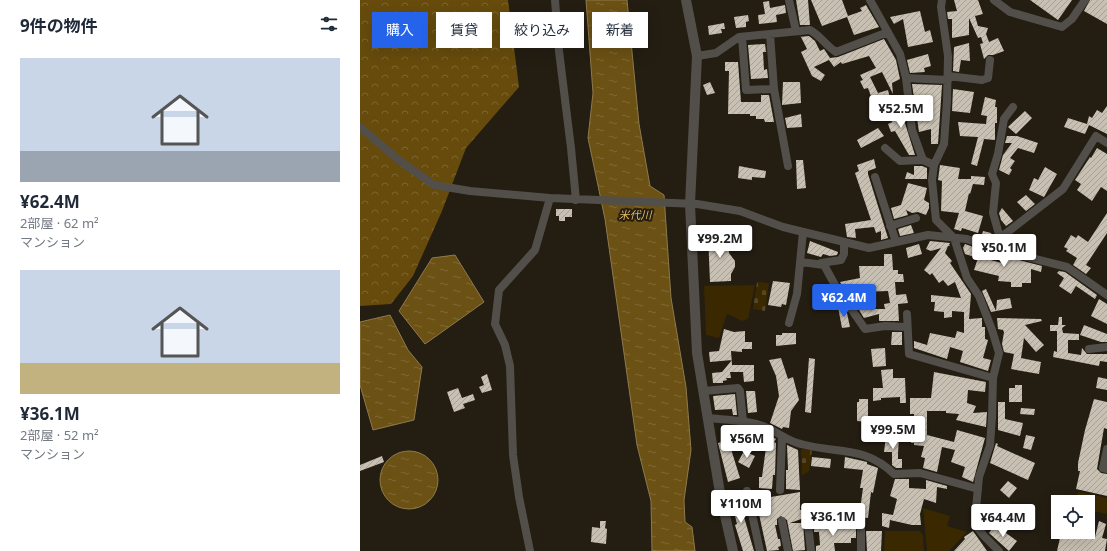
<!DOCTYPE html>
<html lang="ja">
<meta charset="utf-8">
<style>
:root{--surface:#fff;--page:#f2f2f3;--text:#1f2937;--muted:#747a83;--accent:#2563eb}
body{margin:0;font-family:"Noto Sans","Noto Sans JP",sans-serif;background:var(--page);color:var(--text);height:100vh;display:flex;flex-direction:column;font-size:15px;white-space:nowrap}
*{box-sizing:border-box;margin:0}
p{font-size:13px;color:var(--muted)}
.icon{flex:none;width:22px;height:22px;fill:none;stroke:currentColor;stroke-width:2;stroke-linecap:round;stroke-linejoin:round}
.map{position:relative;flex:1;overflow:hidden}
.side{display:flex;flex-direction:column;background:var(--surface);width:360px}
.side>*{flex:none}
.banner{position:absolute;left:12px;top:12px;width:380px;height:36px;display:flex;gap:8px}
.buttons{position:absolute;left:691px;top:495px;display:grid;gap:8px}
.buttons a{display:grid;place-items:center;width:44px;height:44px;border-radius:0px;background:var(--surface);box-shadow:0 4px 16px #0002;font-size:20px}
.price{position:absolute;translate:-50% -34px;padding:0 9px;border-radius:4px;background:#fff;color:#222;font-size:13px;line-height:26px;filter:drop-shadow(0 1px 2px #0008)}
.price::after{content:'';position:absolute;left:50%;top:24px;width:12px;height:9px;margin-left:-6px;background:inherit;clip-path:polygon(0 0,100% 0,50% 100%)}
.price.on{background:var(--accent);color:#fff}
ul{padding:0;list-style:none}
li{display:grid;align-content:center;gap:8px;height:212px;padding:0 20px}
li span{display:grid;place-items:center;height:124px;border-radius:0px;color:#555}
li>.icon{margin-inline-start:auto}
span .icon{width:72px;height:72px;fill:#fffc;stroke-width:1}
li b{font-size:17px}
h2{display:flex;justify-content:space-between;align-items:center;height:48px;padding:0 20px;font-size:17px}
.tag{padding:0 14px;border-radius:0px;background:var(--surface);box-shadow:0 4px 16px #0002;font-size:14px;line-height:36px}
.tag.on{background:var(--accent);color:#fff}
main{display:flex;flex:1;min-height:0}
.map>svg:first-child{display:block}
.green{fill:#3a2800}
.forest{fill:url(#forest-crowns)}
.cemetery{fill:url(#cemetery-stones)}
.water{fill:url(#water-ripples);stroke:#8e7a4c}
.building{fill:url(#building-hatch)}
.lines{fill:none;stroke-linecap:round;stroke-linejoin:round}
.minor{stroke:#524f4a;stroke-width:8}
.tertiary{stroke:#524f4a;stroke-width:10}
.labels{text-anchor:middle;dominant-baseline:central;stroke-width:4;stroke-linejoin:round;paint-order:stroke}
.water-label{font-size:11px;font-style:italic;fill:#e2b864;stroke:#231d12}
</style>
<main>
<section class="side">
<h2>9件の物件<svg class="icon" aria-label="filters" viewBox="0 0 24 24"><path d="M4 7h16M4 17h16"/><circle cx="9" cy="7" r="2"/><circle cx="15" cy="17" r="2"/></svg></h2>
<ul>
<li><span style="background:linear-gradient(#c9d6e8 75%,#9aa5b1 0)"><svg class="icon" aria-label="home" viewBox="0 0 24 24"><path d="M3 11l9-7 9 7M6 9v11h12V9"/></svg></span><div><b>¥62.4M</b><p>2部屋 · 62 m²</p><p>マンション</p></div></li>
<li><span style="background:linear-gradient(#c9d6e8 75%,#c2b280 0)"><svg class="icon" aria-label="home" viewBox="0 0 24 24"><path d="M3 11l9-7 9 7M6 9v11h12V9"/></svg></span><div><b>¥36.1M</b><p>2部屋 · 52 m²</p><p>マンション</p></div></li>
</ul>
</section>
<div class="map">
<svg width="747" height="551" viewBox="0 0 747 551">
<defs>
<pattern id="forest-crowns" width="20" height="18" patternUnits="userSpaceOnUse"><rect width="20" height="18" fill="#664b0c"/><path d="M2 6a3 3 0 1 1 6 0M12 15a3 3 0 1 1 6 0" fill="none" stroke="#7b642e"/></pattern>
<pattern id="cemetery-stones" width="16" height="16" patternUnits="userSpaceOnUse"><rect width="16" height="16" fill="#3a2800"/><path d="M2 7V4a2 2 0 0 1 4 0v3zM10 15v-3a2 2 0 0 1 4 0v3z" fill="#564624"/></pattern>
<pattern id="water-ripples" width="26" height="14" patternUnits="userSpaceOnUse"><rect width="26" height="14" fill="#6c5114"/><path d="M2 4q2-2 4 0t4 0M15 11q2-2 4 0t4 0" fill="none" stroke="#806935"/></pattern>
<pattern id="building-hatch" width="6" height="6" patternUnits="userSpaceOnUse"><rect width="6" height="6" fill="#c8c0b2"/><path d="M-1 1l2-2M0 6l6-6M5 7l2-2" fill="none" stroke="#a6a095"/></pattern>
</defs>
<rect width="100%" height="100%" fill="#231d12"/>
<path class="green" d="M395,285L388,319L382,321L367,314L359,338L346,335L344,286Z
M718,492L747,498V514L728,510V502H716Z
M563,508L590,516L587,526L607,532L589,551H567Z
M525,531H560L563,535L564,551H524Z"/>
<path class="forest" d="M0,0H148L159,87L106,148L82,211L53,276L31,304L0,306Z"/>
<path class="cemetery" d="M397,282L409,283L405,311L393,309Z
M441,449L452,450L449,471L442,475Z"/>
<path class="water" d="M226,0H267L279,124L290,186L304,195L311,298L326,387L331,450L324,500L325,522L332,527L335,551H292L291,501L277,445L245,219L228,138L233,93Z
M95,255L124,302L65,344L39,311L72,258Z
M30,315L48,350L62,367L54,420L13,430L0,385V322Z
M20 480a29 29 0 1 1 58 0a29 29 0 1 1-58 0Z"/>
<path class="building" d="M436,0H448L450,25H440Z
M451,0H482L488,16L502,11L500,8L506,5L519,27L494,35L487,17L462,26Z
M594,0H618L623,14L615,16L618,26L628,28L626,34L629,42L638,38L644,51L633,55H628L624,59L620,44L623,43L621,37L618,38L609,18V35L592,38V19H588L587,12L597,11Z
M670,0H712L698,20Z
M730,0H747V24L724,11Z
M409,1L410,8L425,5L426,13L416,15L417,22L399,24L398,15L405,14L403,2Z
M560,11L565,32L570,30L573,42L548,47L543,19L534,24L530,17Z
M388,15L389,21L386,22V27L376,28L374,17Z
M364,23L365,29H361L362,33L349,35L348,26Z
M449,36L455,41L460,51L464,49L470,58L478,57L524,39L536,60L540,79L532,83L533,94L522,72L510,77L518,93L528,90L531,102L515,107L508,88L504,89L500,81L503,80L500,75L516,68L509,56L482,64L481,62L474,67L469,60L454,67L465,75L461,81L452,76L441,52L447,49L441,37H439Z
M609,43L610,61L601,60L599,72L593,71L594,47Z
M405,44L406,52H403L404,70L407,69L408,78L391,79L388,45Z
M568,54L571,66L564,68L565,72L550,73L547,60Z
M365,62H378L381,102H401V95H409L414,122H405L404,119H396V116H390V114H368L369,71H365Z
M350,82L355,93L347,95L343,85Z
M423,82H440L441,103L422,105Z
M552,84L582,85L578,144H571V129L559,132Z
M593,89L614,92L610,113L592,111Z
M625,97L636,100L635,107H637V123H635V140L624,139L617,166L611,164L618,137L600,136L598,122L626,124L627,116L621,115Z
M747,106V134L729,125L725,134L704,127L708,118L727,124L729,116L732,118L737,110L742,113Z
M544,107L545,117H543L555,155H549L535,131L531,132L528,124L532,122L528,111Z
M665,111L672,118L656,134L648,127Z
M441,114L442,127L427,128L425,118Z
M518,128L524,136L501,148L497,140Z
M647,136H657L678,143L674,153L658,148L650,158L655,161L650,168L652,170L649,175L639,170L643,155L652,143H645Z
M737,148L747,154V191L741,187L732,201L717,190L721,184L715,180L730,157L731,158Z
M514,159L516,168L508,171V174L528,238L521,240V231L516,233L514,227L495,229L496,238L487,237L485,224L511,220L495,173L499,171L497,165Z
M436,160H443L446,188L437,189Z
M580,165L600,168L598,179H611V176L625,177L624,185L613,184L610,194L609,193L605,211L623,216L618,233L602,228L601,231L594,229L599,213L581,211L582,181L578,180Z
M379,166L406,171L405,178L392,177V180L378,178Z
M554,166H562L567,168V179H545L547,172L554,175Z
M685,167L697,174L684,197L669,190L674,178L678,180Z
M548,183L567,188L564,200L569,203V208L566,215L558,212L552,213L546,210L548,215L534,219L531,208L541,205Z
M666,195L675,204L666,211L657,202Z
M642,208L653,221L646,226L641,220L639,213Z
M196,209H212V217H205V221H199V216H196Z
M747,213V233L726,265L731,268L726,274L713,265L717,258L706,251L708,249L704,247L711,235L716,238L718,235L728,242Z
M551,225L554,233L540,236L538,229Z
M623,231L631,233L634,238L633,242L621,238Z
M368,234L369,253L375,261V267L371,274V281L350,282L348,235Z
M450,241L478,252L477,255L470,256L463,254L461,257L447,253Z
M570,241L590,243L589,245L590,246H588L585,253L592,261L590,263L611,294L609,319L622,318V327H625V339L628,340L623,358L631,360L628,371L600,362L603,351L590,347L587,359L554,348V341L567,345L570,333L595,338L597,331L604,333V312L592,311V317L584,318V312L574,311L575,302H571V295L601,298L595,282L588,286L583,280L579,283L572,273L570,275L564,270L581,248L571,251L566,249Z
M559,244L562,254L548,258L546,248Z
M605,244L622,250L619,257L642,263L643,256L682,266L681,272L671,269V283H662V287H651V282L638,281L639,276L614,270L618,258L605,254L603,248Z
M524,254H532L533,270H538V274H543L544,282H535L536,295L546,294L548,303L538,304L539,321H519V314L504,318L499,310L498,309L513,305L514,309H525L524,304L530,303L528,291L501,292V294L489,296L480,282L500,278L499,266H524Z
M699,271L705,272L737,295L735,299L716,286L711,294L699,286L704,278L697,273Z
M413,281L430,283L426,305L422,304L421,307L408,305Z
M626,289L636,311L637,300L650,298L652,308L631,312L622,291Z
M739,299L747,304V324L731,316Z
M483,306L487,313L490,327L482,328L478,307Z
M699,317H702V325H706L702,328L703,333L719,334V340H708V353L721,355L722,348L727,354H747V362L740,361L739,366L693,357L694,351L697,352V331H690V325H698Z
M637,318L681,319L682,321L665,325L684,345L676,352L664,338L661,358L681,362L679,374L651,369L654,354L644,352L642,344L644,332L643,330L638,329Z
M724,325L747,334V342H741L720,335Z
M364,329L374,332L385,331V342H392V349H382V352L371,351L372,365H394V381L384,382L383,372H370L371,378H366L367,380L363,381V383H353L352,373L362,372L372,360L350,362L349,352L359,351Z
M532,332H542V345H531Z
M422,333H436V344L416,346V335H422Z
M525,348L526,366L513,367L511,349Z
M421,358L428,379L433,377L439,400L431,411L429,428L423,427L422,429L410,423L419,396L416,376L409,360Z
M449,358L455,359L451,413L445,412Z
M533,369V378H545L546,403H540V397L521,398V400L513,401V388H523L521,370Z
M574,372L626,382L625,392L608,390L607,403L616,406L613,413L627,412L626,427L596,420L599,414L586,413V411H567V435L594,442L597,430L625,438L613,482L602,477L605,467L591,462L595,450L582,447L577,472L563,468L565,458L561,457L564,446L554,445V443H551L552,437H554V414H550V398H571Z
M127,374L132,390L122,393L119,387L124,385L121,377Z
M738,377L747,379V390L736,388Z
M655,385H662V402H649V388H655Z
M98,388L102,398L113,394L115,400L103,404L105,408L94,412L87,392Z
M386,391H395L397,412L388,413Z
M375,394L377,415H373L372,409L355,410L353,396Z
M499,399H508V422L497,421V402H499Z
M734,399L747,402V429L744,428L737,469L741,473L747,474V496L716,489L720,471H718V463L725,430Z
M638,402H645V419L663,423L660,436L638,430Z
M661,408L675,409L674,415L660,414Z
M395,431L404,432L416,439L414,442L416,443L415,475H413L412,489L399,488V477H402L407,440H405L406,435L404,439L393,437Z
M666,435L675,437L671,450L663,448Z
M526,436L539,437L538,454V459H542V468H536L532,465V452H524Z
M366,441L369,450L371,449L380,478L368,482L358,443Z
M636,443L638,444L637,446L675,463L668,480L630,463Z
M427,445L438,450L440,490L426,489V470H428Z
M384,451L395,456L389,468L378,462Z
M22,456L24,462L0,471V465Z
M452,457L471,459L470,468L451,466Z
M485,457L503,461L507,462V464L518,468L513,493L511,492L508,518L499,517L503,488H500L503,470L484,468Z
M535,479H549V488L566,489V480L587,486V489L577,487L576,503L564,499L560,514L561,525H552L530,520L529,528L522,526V513L533,515L537,499L530,496Z
M648,481L657,488L649,498L640,490Z
M440,492V510H442L444,518L430,523H443L445,550L433,551L427,520L421,516L417,519V525H415L418,539H420L421,546L418,547L419,550L407,551L399,514L402,513L401,504H406L405,498Z
M382,493L383,499L379,500L394,551H383L375,525L377,524L370,496Z
M622,506L632,508L629,520L621,522Z
M240,521H246L245,528L247,529L246,544L231,542L232,527L240,528Z
M739,521L746,524L742,538L747,539L745,551H697L700,538L703,539L704,532H714L735,537Z
M461,523H471V529H496V538H491V543H474L475,551H456V546L460,545L459,532H454V526H461Z
M635,525L657,541L649,551L629,533Z
M506,531H522L521,551H507Z
M613,531L627,551H594L605,539L604,537Z"/>
<g class="lines">
<path class="minor" d="M195,0L199,51L211,148L216,200
M429,0L436,31
M510,0L540,54L546,78L552,130L563,160
M634,0L650,12L702,27L712,19L725,0
M410,34L414,89L428,166
M382,37L386,90L414,89
M337,56L356,53L379,37L450,30C462,37 466,46 476,52L528,32
M588,76L622,80L628,78L630,60
M546,78L588,80
M0,127L40,161L74,185L110,191L190,198L337,204L380,211L423,227L509,248L568,235L607,239L636,249L707,267L747,295
M525,148L540,161L563,160L574,165L572,180L576,220L594,238L607,278L619,296L632,330L639,353L633,378L632,417L630,445L619,477L615,519L617,527L624,536L639,551
M574,165L584,144L587,101L588,56L581,7L582,0
M515,177L536,242
M530,226L556,218
M640,238L633,213L636,183L632,174L638,154L644,119L653,107
M636,249L640,238L703,189L736,136L747,143
M441,262L464,265L475,285L505,329L525,326L546,327
M461,263L481,260L484,254V242
M547,314L549,354L633,378
M429,323L437,294L443,232
M729,349L747,347
M344,391L378,388L380,391L383,422
M348,418C367,420 388,420 405,427C418,432 427,441 441,444C476,454 505,445 534,474L560,473L618,489
M747,449L743,468L747,469
M420,490L422,437
M387,491L400,551
M422,521L428,551
M448,524L451,551
M170,551L159,497L153,455L150,366L145,345L135,324L139,290L175,250L190,198
M501,551V530"/>
<path class="tertiary" d="M326,0L337,56L330,204L337,353L360,493L373,551"/>
</g>
<g class="labels">
<g class="water-label">
<text x="275" y="214">米代川</text>
</g>
</g>
</svg>
<div class="buttons">
<a><svg class="icon" aria-label="locate" viewBox="0 0 24 24"><circle cx="12" cy="12" r="6"/><path d="M12 2v4M12 18v4M2 12h4M18 12h4"/></svg></a>
</div>
<b class="price" style="left:541px;top:129px">¥52.5M</b>
<b class="price" style="left:360px;top:259px">¥99.2M</b>
<b class="price" style="left:644px;top:268px">¥50.1M</b>
<b class="price on" style="left:484px;top:318px">¥62.4M</b>
<b class="price" style="left:533px;top:450px">¥99.5M</b>
<b class="price" style="left:387px;top:459px">¥56M</b>
<b class="price" style="left:381px;top:524px">¥110M</b>
<b class="price" style="left:473px;top:537px">¥36.1M</b>
<b class="price" style="left:643px;top:538px">¥64.4M</b>
<div class="banner">
<a class="tag on">購入</a>
<a class="tag">賃貸</a>
<a class="tag">絞り込み</a>
<a class="tag">新着</a>
</div>
</div>
</main>
